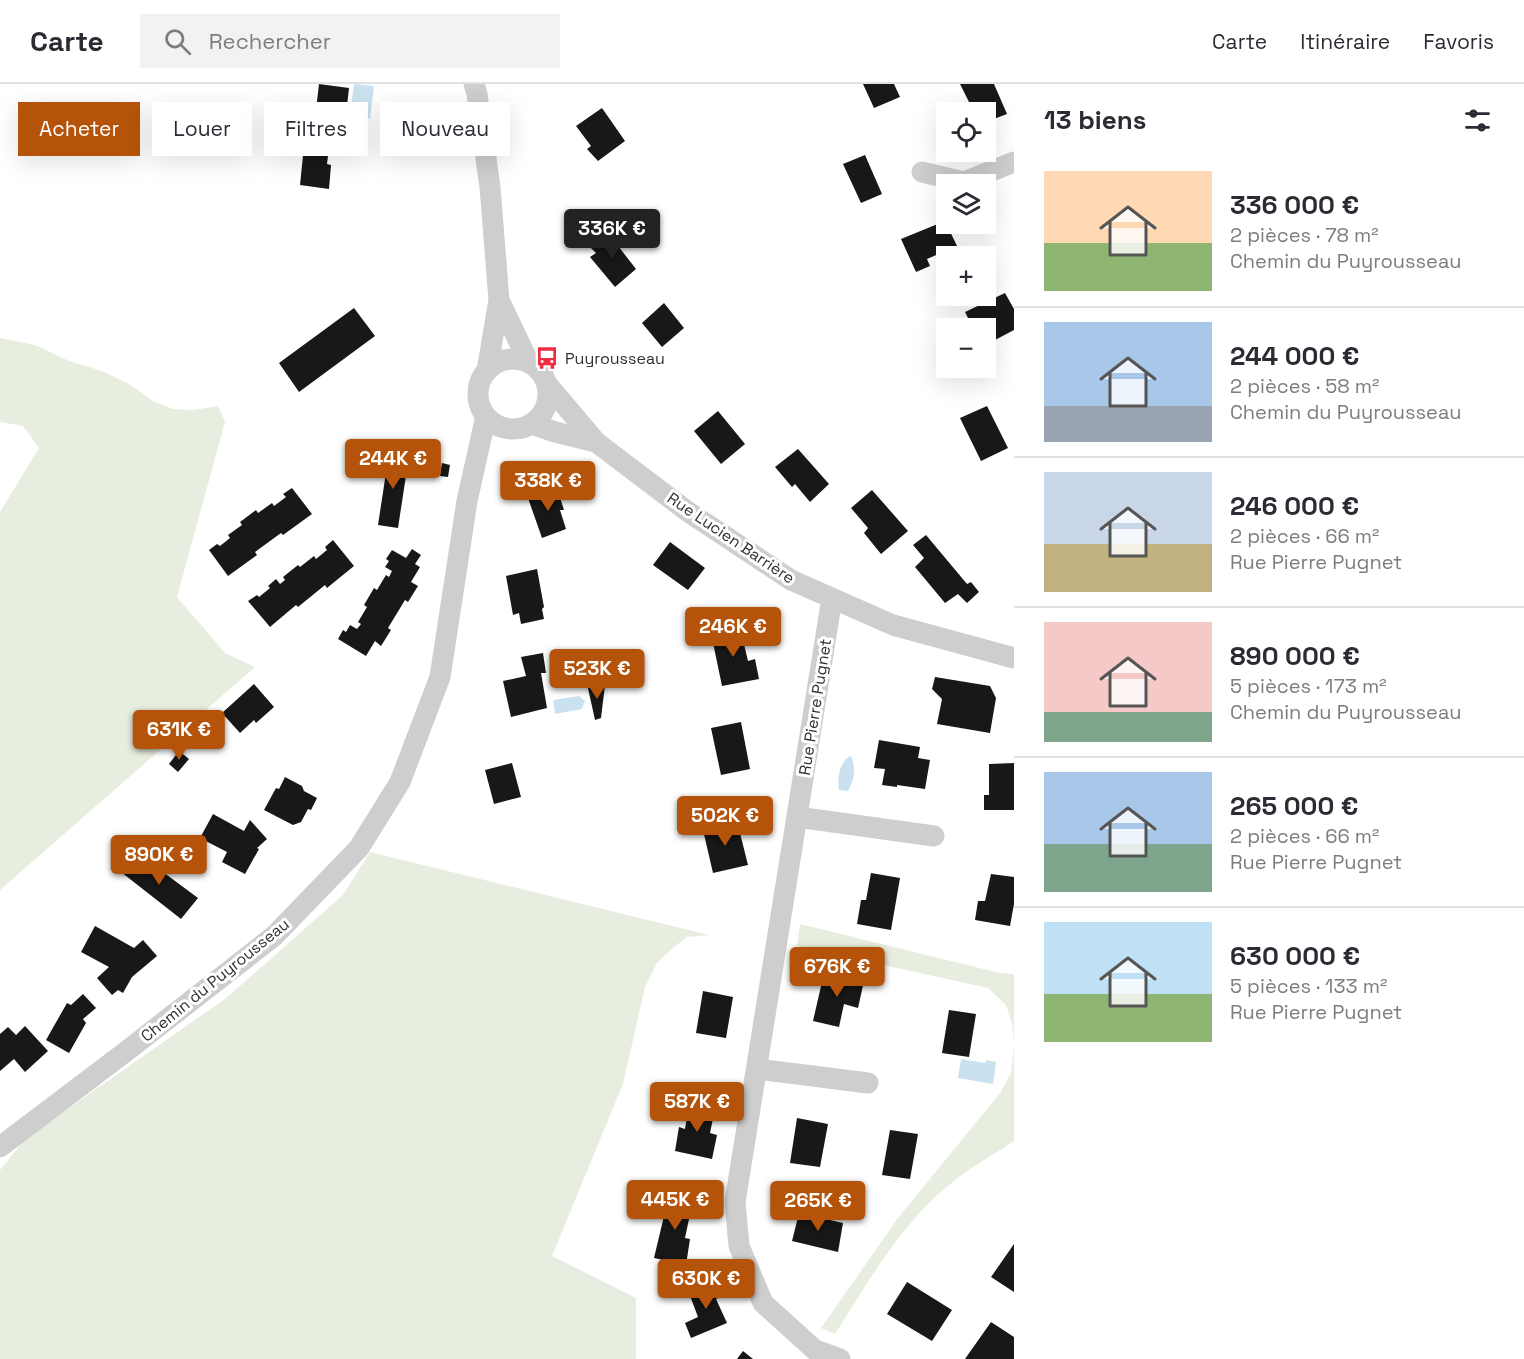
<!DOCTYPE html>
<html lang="fr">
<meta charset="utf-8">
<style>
:root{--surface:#fff;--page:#f2f2f3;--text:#2b2b33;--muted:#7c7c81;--line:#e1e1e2;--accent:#b45309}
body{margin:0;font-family:"Space Grotesk",sans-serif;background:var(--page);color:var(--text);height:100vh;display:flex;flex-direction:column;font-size:22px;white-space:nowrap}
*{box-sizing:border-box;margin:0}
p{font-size:20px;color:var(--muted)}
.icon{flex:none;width:33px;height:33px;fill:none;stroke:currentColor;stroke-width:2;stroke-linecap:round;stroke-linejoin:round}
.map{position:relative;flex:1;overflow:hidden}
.details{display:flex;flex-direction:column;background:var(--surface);width:510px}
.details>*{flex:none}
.top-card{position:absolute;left:18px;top:18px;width:570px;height:54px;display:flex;gap:12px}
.fabs{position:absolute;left:936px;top:18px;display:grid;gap:12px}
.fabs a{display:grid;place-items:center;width:60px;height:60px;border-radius:0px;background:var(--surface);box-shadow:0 6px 24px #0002;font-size:30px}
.price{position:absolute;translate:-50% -51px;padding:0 14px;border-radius:6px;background:var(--accent);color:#fff;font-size:20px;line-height:39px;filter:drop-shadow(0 2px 3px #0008)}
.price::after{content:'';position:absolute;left:50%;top:36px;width:18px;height:14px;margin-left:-9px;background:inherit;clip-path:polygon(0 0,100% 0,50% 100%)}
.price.active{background:#222;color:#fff}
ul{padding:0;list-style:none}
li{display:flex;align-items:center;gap:18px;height:150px;padding:0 30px}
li+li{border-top:2px solid var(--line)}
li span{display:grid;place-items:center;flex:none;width:168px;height:120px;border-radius:0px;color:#555}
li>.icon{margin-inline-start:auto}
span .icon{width:72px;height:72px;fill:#fffc;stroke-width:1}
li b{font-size:26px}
h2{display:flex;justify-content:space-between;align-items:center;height:72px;padding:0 30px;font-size:26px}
.tag{padding:0 21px;border-radius:0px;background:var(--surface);box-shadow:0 6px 24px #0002;font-size:21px;line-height:54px}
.tag.active{background:var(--accent);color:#fff}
header{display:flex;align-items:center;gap:36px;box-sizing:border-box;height:84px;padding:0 30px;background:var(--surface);border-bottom:2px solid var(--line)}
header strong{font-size:28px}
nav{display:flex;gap:33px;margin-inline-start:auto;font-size:21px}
.search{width:420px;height:54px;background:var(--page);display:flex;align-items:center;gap:15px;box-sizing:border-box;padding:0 21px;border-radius:0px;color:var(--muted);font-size:22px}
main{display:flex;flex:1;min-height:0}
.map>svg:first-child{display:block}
.green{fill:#e8eedf}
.water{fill:#cae2ef}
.building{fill:#181818}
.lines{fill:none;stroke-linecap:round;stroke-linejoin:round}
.street{stroke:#cecece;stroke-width:21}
.labels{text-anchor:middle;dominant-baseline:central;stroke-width:6;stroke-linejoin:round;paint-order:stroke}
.poi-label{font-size:16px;fill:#313131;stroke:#fff;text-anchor:start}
.street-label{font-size:16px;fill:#313131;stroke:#fff}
</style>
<header>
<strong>Carte</strong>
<div class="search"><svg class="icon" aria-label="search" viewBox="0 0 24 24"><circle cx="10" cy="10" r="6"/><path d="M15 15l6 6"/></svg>Rechercher</div>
<nav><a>Carte</a><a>Itinéraire</a><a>Favoris</a></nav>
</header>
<main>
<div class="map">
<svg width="1014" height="1275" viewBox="0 0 1014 1275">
<rect width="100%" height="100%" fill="#fff"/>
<path class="green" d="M0,254L35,261L69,277L102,287L129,300L153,317L173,325L193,326L218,322L225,338L177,513L225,569L255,583L0,806V428L39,364L23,342L0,338Z
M370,768L709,851L687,853L673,864L657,879L645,903L623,1000L552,1172L636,1214V1275H0V1086L26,1054L225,915L343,811Z
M800,840L1000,889L1014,890V1057C993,1071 969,1084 949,1101C900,1141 869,1197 835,1250L821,1244L898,1134L1000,1009L1011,989L1014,962L1012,939L1006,921L988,904L797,862Z"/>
<path class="water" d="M354,0L374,2L370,35L350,32Z
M579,612L585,617L582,625L555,630L553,616Z
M850,672L852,674C856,685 854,697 848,707L839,706C837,694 839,679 850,672Z
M961,975L985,979L986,976L996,978L993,1000L958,994Z"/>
<path class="building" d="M319,0L349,4L342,66L329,64L327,80L331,81L329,105L300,101L305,52H313Z
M863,0H894L900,13L874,24Z
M960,0H994L1007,30L986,38V28H974Z
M602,24L625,57L598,77L587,65L591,62L576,42Z
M865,71L882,110L861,119L843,80Z
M945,137L957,162L927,175L930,182L916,188L901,155Z
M608,149L636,185L615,203L590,173L596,169L590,163Z
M1005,209L1014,225V246L995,256L993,252L986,255V244H973L965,228Z
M664,219L684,244L662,263L642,239Z
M354,224L375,252L299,308L279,279Z
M987,322L1008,364L981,377L960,334Z
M718,327L745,360L721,380L694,347Z
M798,365L829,400L810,418L795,400L792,403L775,383Z
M389,369L409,372L398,444L378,441Z
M442,379L450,381L448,393L440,392Z
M292,404L312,430L283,451L281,449L255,468L257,471L228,492L209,466L217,460L220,462L230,454L228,451L242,441L240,438L256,426L258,429L272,419L274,422L286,413L283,410Z
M557,404L564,426H560L566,445L542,454L528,414Z
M872,406L908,447L881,470L864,449L868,444L851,424Z
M926,451L967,500L971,498L979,508L967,519L958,510L945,519L915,483L924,474L913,461Z
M333,456L354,482L327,504L325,501L298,523L296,521L270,543L248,517L257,511L259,513L270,504L268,502L276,495L280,500L285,496L283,493L298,481L300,483L314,472L316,475L327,466L325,463Z
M670,458L705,484L688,506L653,481Z
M412,465L421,471L415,480L420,483L411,498L418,502L408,518L405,516L388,544L391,546L381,562L375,557L366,572L338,555L343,546L346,548L350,541L357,545L361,540L358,538L367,523L364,521L374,504L377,506L386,491L389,493L392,487L385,483L389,477L386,475L392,466L406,474Z
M537,485L544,523L542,525L544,535L521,540L519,529L513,531L506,492Z
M740,543L748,577L755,575L759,595L722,602L711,549Z
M543,569L546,589H541L547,624L511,633L503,597L526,592L521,573Z
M935,593L990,602L996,614L990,649L937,640L942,615L932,605Z
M254,600L274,623L256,639L254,636L240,649L222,629Z
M605,601L601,634L595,636L588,604Z
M741,638L750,685L721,691L711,644Z
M879,656L920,663L918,674L930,676L925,705L897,701V703L882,701L885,685L874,684Z
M179,667L189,675L178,688L169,680Z
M512,679L521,713L494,720L485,686Z
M1014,679V726H984V711H989V680Z
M285,693L302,702L304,707L317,714L311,726L308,725L301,738L293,741L264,726L276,704L279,705Z
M213,730L244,747L250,736L267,755L257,764L259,765L245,790L222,778L227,768L200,754Z
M737,737L748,781L713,789L703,746Z
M136,768L198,814L181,835L121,788Z
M871,789L900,794L891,846L857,840L861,816H866Z
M991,790L1014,793V820L1010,842L975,836L978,817H985Z
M95,842L134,864L143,856L157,872L132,893L123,909L118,906L112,911L97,894L109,883L81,868Z
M824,889L864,897L858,924L844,920L839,943L813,937Z
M703,907L733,913L726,954L696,949Z
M83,910L96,924L83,935L86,939L69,969L46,956L67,919L71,921Z
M949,926L976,930L969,973L942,969Z
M25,942L48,967L25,988L14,975L0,987V950L8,943L16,951Z
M689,1021L715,1025L710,1049L717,1051L712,1075L675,1067L679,1043L685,1045Z
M797,1034L828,1040L820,1083L790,1079Z
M890,1046L918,1050L910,1095L882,1091Z
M669,1111L693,1116L685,1154L690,1155L686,1181L654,1174Z
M799,1129L843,1139L838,1168L792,1157Z
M1014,1160V1208L991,1193Z
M719,1198L724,1211L716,1215L727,1239L691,1254L685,1239L698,1233L689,1209Z
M907,1198L952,1226L932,1257L887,1230Z
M991,1238L1014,1253V1275H965Z
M743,1267L753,1275H737Z"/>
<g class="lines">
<path class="street" d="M474,0L477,10L490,103L499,216L487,287
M922,88L964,98L1014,78
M499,216L529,279
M478 310a35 35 0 1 1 70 0a35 35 0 1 1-70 0Z
M547,300L596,358L687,427L791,496L893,541L1014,574
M532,340L555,348L596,358
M832,514L735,1118L739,1162L763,1219L815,1266L840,1275
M797,733L934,752
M757,985L868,999
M0,1063L128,966L274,852L359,764L400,698L440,593L467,417L486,332"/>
</g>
<defs>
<g id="bus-bare" transform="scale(1.8)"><path d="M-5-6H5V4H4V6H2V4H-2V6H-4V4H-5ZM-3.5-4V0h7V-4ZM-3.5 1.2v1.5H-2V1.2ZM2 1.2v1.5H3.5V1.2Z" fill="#ef2c42" stroke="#fff" stroke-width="2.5" paint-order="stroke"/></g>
</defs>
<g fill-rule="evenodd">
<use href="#bus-bare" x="547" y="274"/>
</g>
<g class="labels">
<g class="poi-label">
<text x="565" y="274">Puyrousseau</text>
</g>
<g class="street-label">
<text transform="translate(731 454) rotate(34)">Rue Lucien Barrière</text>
<text transform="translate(815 623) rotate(-81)">Rue Pierre Pugnet</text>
<text transform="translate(215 896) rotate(-39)">Chemin du Puyrousseau</text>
</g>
</g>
</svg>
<div class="fabs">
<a><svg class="icon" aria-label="locate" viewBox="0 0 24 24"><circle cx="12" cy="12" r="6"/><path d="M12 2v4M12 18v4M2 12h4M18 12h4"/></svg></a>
<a><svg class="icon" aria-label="layers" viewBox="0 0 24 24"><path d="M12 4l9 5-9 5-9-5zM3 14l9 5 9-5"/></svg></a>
<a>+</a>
<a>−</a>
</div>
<b class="price active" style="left:612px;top:176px">336K €</b>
<b class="price" style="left:393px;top:406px">244K €</b>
<b class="price" style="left:548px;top:428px">338K €</b>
<b class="price" style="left:733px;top:574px">246K €</b>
<b class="price" style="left:597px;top:616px">523K €</b>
<b class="price" style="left:179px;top:677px">631K €</b>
<b class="price" style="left:725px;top:763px">502K €</b>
<b class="price" style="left:159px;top:802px">890K €</b>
<b class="price" style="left:837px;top:914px">676K €</b>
<b class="price" style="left:697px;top:1049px">587K €</b>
<b class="price" style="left:675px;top:1147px">445K €</b>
<b class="price" style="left:818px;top:1148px">265K €</b>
<b class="price" style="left:706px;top:1226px">630K €</b>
<div class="top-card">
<a class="tag active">Acheter</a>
<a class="tag">Louer</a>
<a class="tag">Filtres</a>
<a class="tag">Nouveau</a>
</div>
</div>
<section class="details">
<h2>13 biens<svg class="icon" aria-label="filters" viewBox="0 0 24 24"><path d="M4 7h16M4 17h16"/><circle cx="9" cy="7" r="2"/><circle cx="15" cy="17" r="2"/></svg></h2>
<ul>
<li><span style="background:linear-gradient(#ffd9b3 60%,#8fb573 0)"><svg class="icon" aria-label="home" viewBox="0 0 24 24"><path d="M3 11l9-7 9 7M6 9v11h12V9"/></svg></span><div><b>336 000 €</b><p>2 pièces · 78 m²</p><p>Chemin du Puyrousseau</p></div></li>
<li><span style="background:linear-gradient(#a9c7e8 70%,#9aa5b1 0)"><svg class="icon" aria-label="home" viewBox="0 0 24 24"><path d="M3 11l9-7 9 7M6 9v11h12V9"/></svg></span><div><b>244 000 €</b><p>2 pièces · 58 m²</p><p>Chemin du Puyrousseau</p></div></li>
<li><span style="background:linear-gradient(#c9d6e8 60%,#c2b280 0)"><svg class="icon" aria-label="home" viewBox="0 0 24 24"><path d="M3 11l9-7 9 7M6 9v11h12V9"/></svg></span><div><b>246 000 €</b><p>2 pièces · 66 m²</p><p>Rue Pierre Pugnet</p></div></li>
<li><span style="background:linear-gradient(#f6c9c9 75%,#7fa58c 0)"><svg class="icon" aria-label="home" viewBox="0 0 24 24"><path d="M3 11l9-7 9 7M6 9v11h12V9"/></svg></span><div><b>890 000 €</b><p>5 pièces · 173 m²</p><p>Chemin du Puyrousseau</p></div></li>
<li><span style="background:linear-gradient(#a9c7e8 60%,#7fa58c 0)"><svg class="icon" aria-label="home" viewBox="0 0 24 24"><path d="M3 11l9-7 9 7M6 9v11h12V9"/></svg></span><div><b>265 000 €</b><p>2 pièces · 66 m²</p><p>Rue Pierre Pugnet</p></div></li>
<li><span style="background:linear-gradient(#bfe0f5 60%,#8fb573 0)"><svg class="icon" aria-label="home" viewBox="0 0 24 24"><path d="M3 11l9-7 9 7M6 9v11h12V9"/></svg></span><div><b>630 000 €</b><p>5 pièces · 133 m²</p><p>Rue Pierre Pugnet</p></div></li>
</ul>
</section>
</main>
